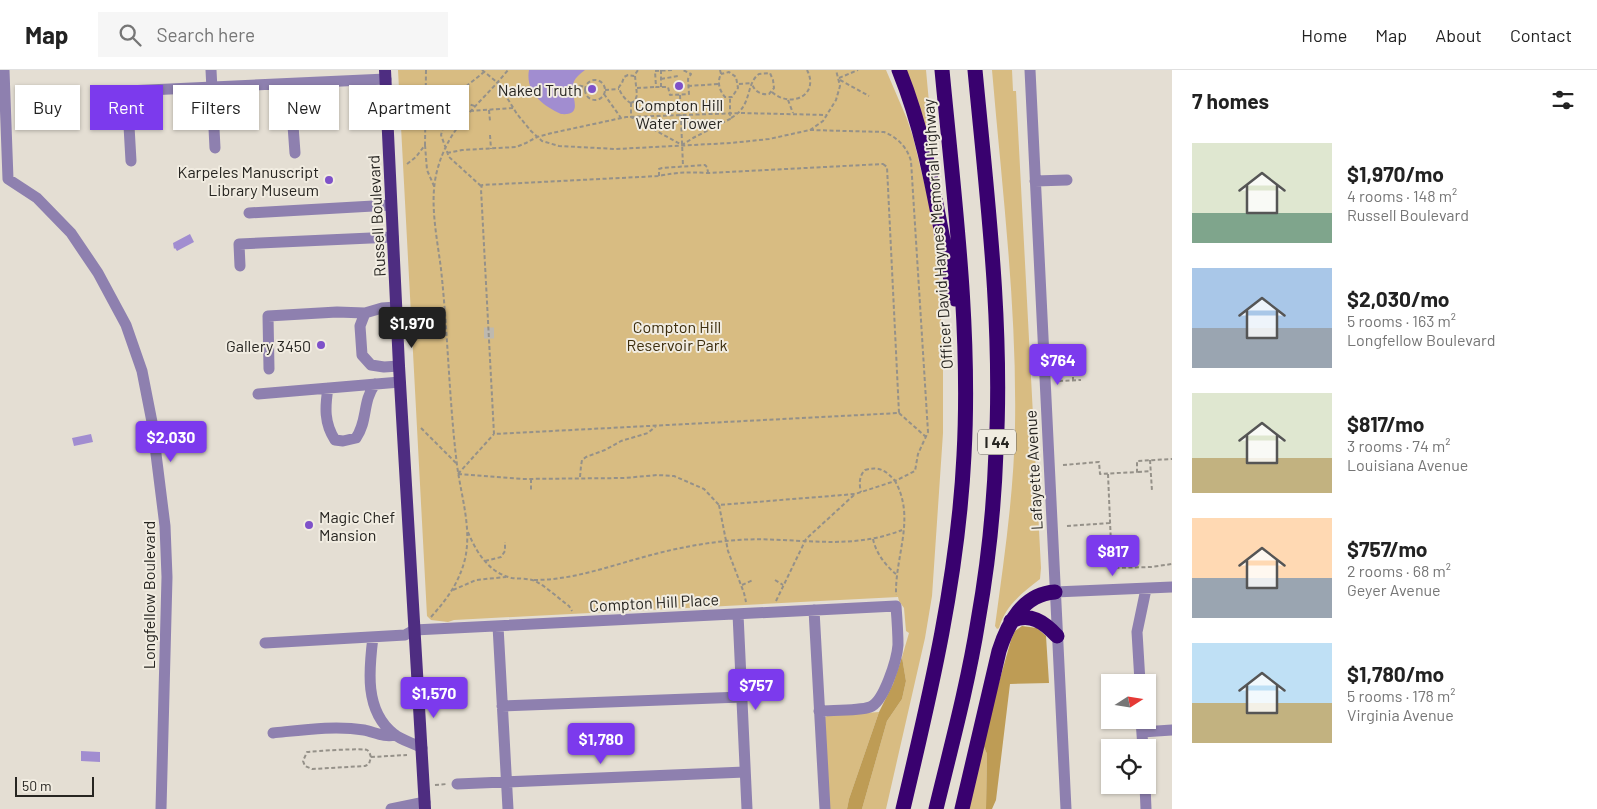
<!DOCTYPE html>
<meta charset="utf-8">
<style>
:root{--surface:#fff;--page:#f6f6f6;--text:#222;--muted:#767676;--line:#e0e0e0;--accent:#7c3aed}
body{margin:0;font-family:Barlow,sans-serif;background:var(--page);color:var(--text);height:100vh;display:flex;flex-direction:column;font-size:19px;white-space:nowrap}
*{box-sizing:border-box;margin:0}
p{font-size:16px;color:var(--muted)}
.icon{flex:none;width:28px;height:28px;fill:none;stroke:currentColor;stroke-width:2;stroke-linecap:round;stroke-linejoin:round}
.map{position:relative;flex:1;overflow:hidden}
.sheet{display:flex;flex-direction:column;background:var(--surface);width:425px}
.sheet>*{flex:none}
.top-card{position:absolute;left:15px;top:15px;width:475px;height:45px;display:flex;gap:10px}
.needle{width:32px;rotate:78deg}
.controls{position:absolute;left:1101px;top:604px;display:grid;gap:10px}
.controls a{display:grid;place-items:center;width:55px;height:55px;border-radius:0px;background:var(--surface);box-shadow:0 1px 4px #0004;font-size:25px}
.scale{position:absolute;left:15px;bottom:12px;width:79px;box-sizing:border-box;padding-left:5px;border:2px solid #272521;border-top:0;font-size:14px;line-height:18px;white-space:nowrap;color:#272521;-webkit-text-stroke:4px #f1ece1;paint-order:stroke}
.price{position:absolute;translate:-50% -42px;padding:0 11px;border-radius:5px;background:var(--accent);color:#fff;font-size:16px;line-height:32px;filter:drop-shadow(0 1px 2px #0008)}
.price::after{content:'';position:absolute;left:50%;top:30px;width:15px;height:11px;margin-left:-8px;background:inherit;clip-path:polygon(0 0,100% 0,50% 100%)}
.price.current{background:#222;color:#fff}
ul{padding:0;list-style:none}
li{display:flex;align-items:center;gap:15px;height:125px;padding:0 20px}
li span{display:grid;place-items:center;flex:none;width:140px;height:100px;border-radius:0px;color:#555}
li>.icon{margin-inline-start:auto}
span .icon{width:60px;height:60px;fill:#fffc;stroke-width:1}
li b{font-size:21px}
h2{display:flex;justify-content:space-between;align-items:center;height:60px;padding:0 20px;font-size:21px}
.chip{padding:0 18px;border-radius:0px;background:var(--surface);box-shadow:0 1px 4px #0004;font-size:18px;line-height:45px}
.chip.current{background:var(--accent);color:#fff}
header{display:flex;align-items:center;gap:30px;box-sizing:border-box;height:70px;padding:0 25px;background:var(--surface);border-bottom:1px solid var(--line)}
header strong{font-size:24px}
nav{display:flex;gap:28px;margin-inline-start:auto;font-size:18px}
.search{width:350px;height:45px;background:var(--page);display:flex;align-items:center;gap:12px;box-sizing:border-box;padding:0 18px;border-radius:0px;color:var(--muted);font-size:19px}
main{display:flex;flex:1;min-height:0}
.map>svg:first-child{display:block}
.green{fill:#d8bc82}
.forest{fill:#be9c55}
.water{fill:#a18dd0}
.lines{fill:none;stroke-linecap:round;stroke-linejoin:round}
.minor-tunnel{stroke:#beb9af;stroke-width:11;stroke-dasharray:11 5.5;stroke-linecap:butt}
.path{stroke:#959189;stroke-width:2;stroke-dasharray:4 2.5;stroke-linecap:butt}
.minor{stroke:#8e80af;stroke-width:11}
.major{stroke:#4e2d81;stroke-width:12}
.highway{stroke:#39016f;stroke-width:15}
.poi-dot{fill:#7e51c9;stroke:#f1ece1;stroke-width:2}
.labels{text-anchor:middle;dominant-baseline:central;stroke-width:4;stroke-linejoin:round;paint-order:stroke}
.shield{fill:#f1ece1;stroke:#64615b;stroke-width:1}
.shield-label{font-size:15px;font-weight:bold;fill:#272521}
.poi-label{font-size:16px;fill:#272521;stroke:#f1ece1;text-anchor:end}
.street-label{font-size:16px;fill:#272521;stroke:#f1ece1}
.park-label{font-size:16px;fill:#3c2d0d;stroke:#f1ece1}
</style>
<header>
<strong>Map</strong>
<div class="search"><svg class="icon" aria-label="search" viewBox="0 0 24 24"><circle cx="10" cy="10" r="6"/><path d="M15 15l6 6"/></svg>Search here</div>
<nav><a>Home</a><a>Map</a><a>About</a><a>Contact</a></nav>
</header>
<main>
<div class="map">
<svg width="1172" height="739" viewBox="0 0 1172 739">
<rect width="100%" height="100%" fill="#e4ded3"/>
<path class="green" d="M398,0H886L907,49L913,67L931,141L940,220L943,298V363L932,526L925,568L886,739H862L887,651L902,629L906,611L902,587L909,563L906,561L904,538L899,531L898,527L454,550L448,552L431,550L427,546Z
M903,0H926L934,87L931,86Z
M992,0H1012L1013,21H1016L1041,498L1040,509C1022,523 1005,536 999,558L997,559L995,556C1004,489 1014,423 1015,356C1017,237 1002,118 992,0Z
M879,642L849,729L847,739H828L824,648L827,646Z
M982,672L987,684L986,739H966Z"/>
<path class="forest" d="M1022,556L1037,558L1046,566L1049,613L1010,614L996,730L992,739H986L987,684L982,672L1011,570L1015,561Z
M902,587L906,611L902,629L887,651L862,739H847L849,729L879,642L893,614Z"/>
<path class="water" d="M529,0H585C580,4 574,8 573,15C570,26 585,46 561,44C543,36 525,22 529,0Z
M190,164L194,172L177,181L175,178L174,179L173,173Z
M91,364L93,372L74,376L72,368Z
M81,681L100,682V692L81,691Z"/>
<g class="lines">
<path class="minor-tunnel" d="M484,263H494"/>
<path class="path" d="M482,0L498,13L517,44L531,61L542,71L559,76L616,79L731,73L769,69L810,60L823,51L836,30L840,16L836,0
M661,0V17
M672,0L655,1L656,17H668L670,25L689,24L688,9L691,4L683,0
M720,0L721,4C717,12 719,20 725,27H732L738,18L736,7L729,2L721,4
M839,8L858,0
M661,9L678,6L679,8
M585 20a10 10 0 1 1 20 0a10 10 0 1 1-20 0Z
M840,10L869,26
M573,14L585,17
M739,14L752,13
M688,16L719,14
M637,18L656,17
M605,20L619,19
M772,22C791,39 820,25 807,0
M604,24L621,48
M680,25L683,96
M426,29H452L475,36
M788,30L793,43
M631,33V47L682,75L693,68L730,49V28
M631,33C626,31 619,22 619,17L622,13L624,7L628,5L634,6L638,0
M631,33L635,31L637,25L635,6
M489,40L490,51
M470,41L513,38
M731,48C753,36 745,14 759,4L770,3L773,10L774,18L769,24C762,25 754,22 752,13
M810,60L884,62C897,67 907,77 911,91L928,362L918,384L915,401L895,411C886,400 878,396 865,400C859,406 859,414 861,422
M490,65L491,79
M425,75L427,100L434,116
M447,83L462,80L516,77L526,73L537,67L552,63L626,47L740,43L827,45
M407,94L416,87L425,75L426,0
M883,94L887,97L899,343L494,364L481,119L482,115L659,106C678,102 689,102 708,103Z
M659,106V99L662,98L705,95L707,97L708,102
M481,116L449,87L441,65L449,35L454,26L484,2
M1070,281H1075L1080,291L1077,294L1081,301L1073,306V311
M1059,311L1081,310
M899,343L926,367
M421,358L456,393
M1150,390L1152,421
M1063,395L1099,392L1100,404L1137,402V391L1172,389
M1138,402L1151,401
M458,404L522,409L625,408L657,405L674,406L704,419L719,435L855,424L895,411C916,448 895,485 896,525
M458,404L494,364
M1108,404L1112,498L1151,497L1172,494
M580,407L581,396L582,390L586,387L605,380L621,371L648,363L656,356
M531,409V420
M719,435L728,481L744,523L746,532
M1067,456L1110,453
M468,462C476,482 489,503 512,508C519,509 528,508 535,511C547,517 558,528 569,536L572,541
M873,469C876,483 885,495 896,504
M485,491L501,487L505,481V472
M534,510C576,510 615,494 655,484C682,477 710,472 737,470C794,466 847,482 902,460
M775,510L783,515
M742,515L753,510
M453,520L476,510L506,507
M776,531L806,469L855,424
M431,547C447,529 459,513 465,489C472,458 461,426 457,395C449,330 448,264 441,199C437,167 429,132 437,101C449,54 480,35 508,0
M371,687C370,685 370,682 367,680C364,678 314,681 307,682L303,691L305,696L312,699L365,696L369,694L371,687L407,685
M435,715L447,714"/>
<path class="minor" d="M4,0L8,109
M211,0L215,78
M1030,0L1066,739
M290,14L295,83
M131,91L127,21L386,9
M8,109L37,128L71,163L98,203L126,255L142,301L152,352L165,456L167,507L161,739
M1035,111L1067,110
M249,143L391,135
M240,196L239,174L393,167
M396,237L382,238L365,243L360,256L362,285L371,295L384,297L399,296
M269,299L268,246L337,242L365,243
M328,318C325,337 324,353 335,370L343,371L356,368C368,351 362,332 375,314
M258,324L400,312
M1055,522L1172,517
M814,540L825,739
M738,544L747,739
M498,556L508,739
M373,567C369,599 364,641 394,664C401,670 413,673 422,678
M265,573L405,565L414,560L896,536C897,549 898,562 898,575C897,589 884,632 870,637C859,641 832,640 819,641
M1140,612L1137,562L1146,519
M502,636L742,627
M1141,650L1143,678
M1142,662L1172,660
M273,663C302,660 335,655 364,660C374,662 385,668 395,665
M457,714L745,702
M1145,715L1146,739
M391,739L425,732"/>
<path class="major" d="M385,0L399,296L425,739"/>
<path class="highway" d="M899,0C929,74 938,152 955,229
M1011,551C1030,542 1044,552 1057,566
M903,739C931,621 958,507 964,385C971,256 954,128 942,0
M936,739C951,677 968,614 978,551C988,495 994,438 996,381C1003,254 987,127 975,0
M962,739L999,581C1008,553 1023,524 1055,522"/>
</g>
<g class="poi-dot">
<circle cx="679" cy="16" r="5"/>
<circle cx="592" cy="19" r="5"/>
<circle cx="329" cy="110" r="5"/>
<circle cx="321" cy="275" r="5"/>
<circle cx="309" cy="455" r="5"/>
</g>
<g class="labels">
<rect class="shield" x="978" y="359.5" width="38" height="25" rx="4"/>
<g class="shield-label">
<text x="997" y="372">I 44</text>
</g>
<g class="poi-label">
<text x="582" y="19">Naked Truth</text>
<text x="679" y="34" text-anchor="middle">Compton Hill<tspan x="679" dy="18">Water Tower</tspan></text>
<text x="319" y="101">Karpeles Manuscript<tspan x="319" dy="18">Library Museum</tspan></text>
<text x="311" y="275">Gallery 3450</text>
<text x="319" y="446" text-anchor="start">Magic Chef<tspan x="319" dy="18">Mansion</tspan></text>
</g>
<g class="street-label">
<text transform="translate(376 146) rotate(-93)">Russell Boulevard</text>
<text transform="translate(937 164) rotate(-94)">Officer David Haynes Memorial Highway</text>
<text transform="translate(1033 400) rotate(-93)">Lafayette Avenue</text>
<text transform="translate(148 525) rotate(-90)">Longfellow Boulevard</text>
<text transform="translate(654 532) rotate(-3)">Compton Hill Place</text>
</g>
<g class="park-label">
<text x="677" y="256">Compton Hill<tspan x="677" dy="18">Reservoir Park</tspan></text>
</g>
</g>
</svg>
<div class="controls">
<a><svg class="needle" viewBox="-14 -14 28 28"><path d="M0-13l5 13h-10z" fill="#e53935"/><path d="M0 13l5-13h-10z" fill="#767676"/></svg></a>
<a><svg class="icon" aria-label="locate" viewBox="0 0 24 24"><circle cx="12" cy="12" r="6"/><path d="M12 2v4M12 18v4M2 12h4M18 12h4"/></svg></a>
</div>
<div class="scale">50 m</div>
<b class="price current" style="left:412px;top:279px">$1,970</b>
<b class="price" style="left:1058px;top:316px">$764</b>
<b class="price" style="left:171px;top:393px">$2,030</b>
<b class="price" style="left:1113px;top:507px">$817</b>
<b class="price" style="left:756px;top:641px">$757</b>
<b class="price" style="left:434px;top:649px">$1,570</b>
<b class="price" style="left:601px;top:695px">$1,780</b>
<div class="top-card">
<a class="chip">Buy</a>
<a class="chip current">Rent</a>
<a class="chip">Filters</a>
<a class="chip">New</a>
<a class="chip">Apartment</a>
</div>
</div>
<section class="sheet">
<h2>7 homes<svg class="icon" aria-label="filters" viewBox="0 0 24 24"><path d="M4 7h16M4 17h16"/><circle cx="9" cy="7" r="2"/><circle cx="15" cy="17" r="2"/></svg></h2>
<ul>
<li><span style="background:linear-gradient(#dfe7d0 70%,#7fa58c 0)"><svg class="icon" aria-label="home" viewBox="0 0 24 24"><path d="M3 11l9-7 9 7M6 9v11h12V9"/></svg></span><div><b>$1,970/mo</b><p>4 rooms · 148 m²</p><p>Russell Boulevard</p></div></li>
<li><span style="background:linear-gradient(#a9c7e8 60%,#9aa5b1 0)"><svg class="icon" aria-label="home" viewBox="0 0 24 24"><path d="M3 11l9-7 9 7M6 9v11h12V9"/></svg></span><div><b>$2,030/mo</b><p>5 rooms · 163 m²</p><p>Longfellow Boulevard</p></div></li>
<li><span style="background:linear-gradient(#dfe7d0 65%,#c2b280 0)"><svg class="icon" aria-label="home" viewBox="0 0 24 24"><path d="M3 11l9-7 9 7M6 9v11h12V9"/></svg></span><div><b>$817/mo</b><p>3 rooms · 74 m²</p><p>Louisiana Avenue</p></div></li>
<li><span style="background:linear-gradient(#ffd9b3 60%,#9aa5b1 0)"><svg class="icon" aria-label="home" viewBox="0 0 24 24"><path d="M3 11l9-7 9 7M6 9v11h12V9"/></svg></span><div><b>$757/mo</b><p>2 rooms · 68 m²</p><p>Geyer Avenue</p></div></li>
<li><span style="background:linear-gradient(#bfe0f5 60%,#c2b280 0)"><svg class="icon" aria-label="home" viewBox="0 0 24 24"><path d="M3 11l9-7 9 7M6 9v11h12V9"/></svg></span><div><b>$1,780/mo</b><p>5 rooms · 178 m²</p><p>Virginia Avenue</p></div></li>
</ul>
</section>
</main>
